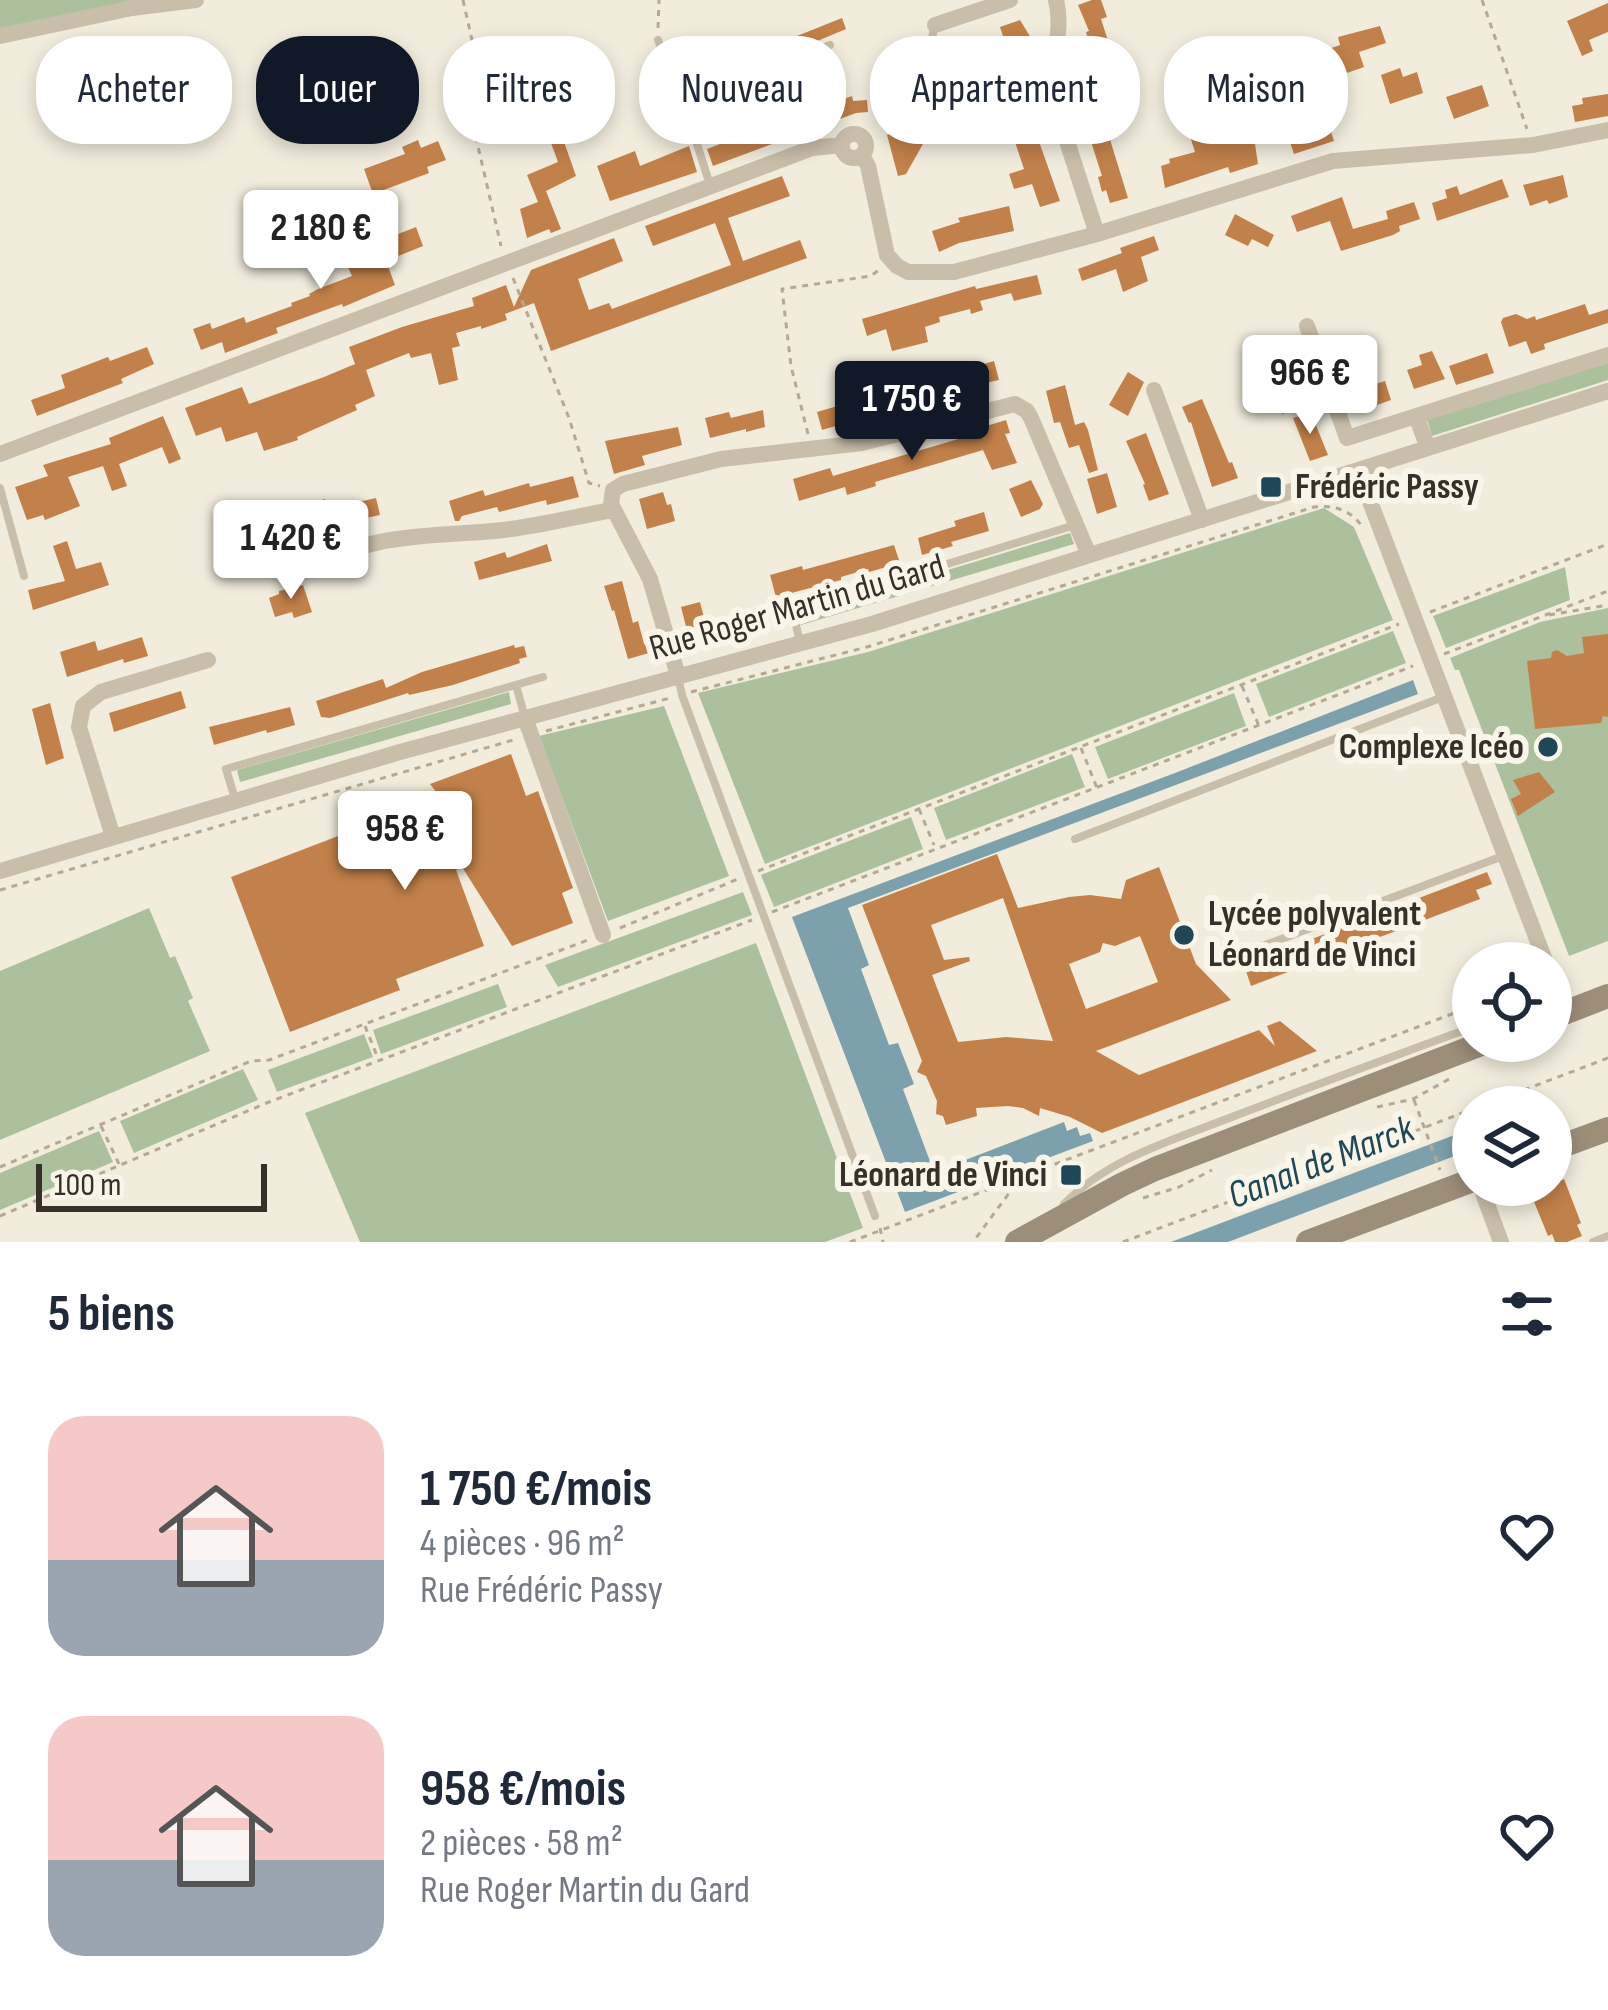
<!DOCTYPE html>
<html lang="fr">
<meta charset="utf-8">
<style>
:root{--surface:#fff;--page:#f6f6f7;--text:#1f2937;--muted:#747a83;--accent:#111827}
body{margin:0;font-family:"Sofia Sans Condensed",sans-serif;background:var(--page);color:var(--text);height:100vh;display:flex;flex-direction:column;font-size:45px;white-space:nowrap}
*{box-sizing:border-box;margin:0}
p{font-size:39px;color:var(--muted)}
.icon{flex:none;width:66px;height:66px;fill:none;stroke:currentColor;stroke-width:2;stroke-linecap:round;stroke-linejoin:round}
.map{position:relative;height:1242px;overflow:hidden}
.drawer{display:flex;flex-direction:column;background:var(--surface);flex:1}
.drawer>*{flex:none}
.top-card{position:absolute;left:36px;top:36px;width:1536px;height:108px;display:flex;gap:24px}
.buttons{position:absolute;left:1452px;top:942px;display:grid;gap:24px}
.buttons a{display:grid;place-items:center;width:120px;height:120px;border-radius:50%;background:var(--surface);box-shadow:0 6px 18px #0003;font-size:60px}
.scale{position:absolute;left:36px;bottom:30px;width:231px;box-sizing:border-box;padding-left:12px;border:6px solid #363028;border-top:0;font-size:33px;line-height:42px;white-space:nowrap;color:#363028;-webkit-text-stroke:9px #f9f5e9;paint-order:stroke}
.price{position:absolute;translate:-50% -102px;padding:0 27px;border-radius:12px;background:#fff;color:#222;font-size:39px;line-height:78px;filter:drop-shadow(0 3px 6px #0008)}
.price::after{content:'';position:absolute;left:50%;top:72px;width:36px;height:27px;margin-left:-18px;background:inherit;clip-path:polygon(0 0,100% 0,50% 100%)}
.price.active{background:var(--accent);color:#fff}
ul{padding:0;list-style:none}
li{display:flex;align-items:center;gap:36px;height:300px;padding:0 48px}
li span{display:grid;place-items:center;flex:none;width:336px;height:240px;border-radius:36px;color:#555}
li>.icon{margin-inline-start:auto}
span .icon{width:144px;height:144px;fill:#fffc;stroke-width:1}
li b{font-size:51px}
h2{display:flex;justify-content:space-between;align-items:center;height:144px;padding:0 48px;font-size:51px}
.tag{padding:0 42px;border-radius:48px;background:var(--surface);box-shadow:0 6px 18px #0003;font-size:42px;line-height:108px}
.tag.active{background:var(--accent);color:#fff}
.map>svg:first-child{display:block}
.green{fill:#acc09d}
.water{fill:#7ca1ad}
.building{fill:#c2814a;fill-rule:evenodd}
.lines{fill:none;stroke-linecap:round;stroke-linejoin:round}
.path{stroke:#b5a993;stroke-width:3;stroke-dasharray:6 6;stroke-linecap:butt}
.lane{stroke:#c9bea9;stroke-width:8}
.street{stroke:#c9bea9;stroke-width:16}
.secondary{stroke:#9d8e7a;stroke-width:24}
.poi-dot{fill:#1f4756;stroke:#f9f5e9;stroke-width:4.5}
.labels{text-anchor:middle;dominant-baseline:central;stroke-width:12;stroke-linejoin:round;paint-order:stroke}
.poi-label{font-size:36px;font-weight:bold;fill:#363028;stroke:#f9f5e9;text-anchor:start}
.street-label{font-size:36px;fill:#363028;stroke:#f9f5e9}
.water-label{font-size:39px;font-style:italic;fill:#1f4756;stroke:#f9f5e9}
</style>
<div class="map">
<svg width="1608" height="1242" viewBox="0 0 1608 1242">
<rect width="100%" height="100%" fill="#f1ecdc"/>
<path class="green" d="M0,0H179L0,32Z
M1608,363V380L1432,436L1427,420Z
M1324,508L1354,527L1393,620L765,864L698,693L868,652Z
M1070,533L1074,544L801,625L799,615Z
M1565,567L1570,600L1446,648L1433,616Z
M1608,608V941L1569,956L1459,670H1455L1450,658L1540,622Z
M1393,631L1406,663L1269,717L1256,684Z
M509,692L511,704L240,782L237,770Z
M1234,693L1246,726L1108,779L1095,747Z
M664,706L729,876L608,921L539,736Z
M1072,754L1085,787L946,840L934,808Z
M911,817L923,849L774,907L761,875Z
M743,892L752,915L558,987L545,965Z
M149,908L170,958L175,956L193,998L188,1001L210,1051L0,1140V971Z
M756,943L863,1228L825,1242H360L305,1113Z
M498,984L507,1007L381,1054L373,1030Z
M364,1034L373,1057L277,1092L268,1070Z
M243,1069L258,1100L134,1153L120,1121Z
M99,1131L113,1162L0,1210V1173Z"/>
<path class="water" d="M1413,680L1418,694L848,908L869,965L861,969L889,1045L898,1043L914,1084L903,1089L934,1172L1064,1122L1067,1131L1077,1127L1080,1136L1090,1133L1093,1141L905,1212L792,917L1175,773Z
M1473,1128V1149L1228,1242H1171Z"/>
<path class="building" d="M1092,0H1101L1107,17L1101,19L1110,47L1092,53L1086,32L1089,31L1078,5Z
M1608,3V32L1589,40L1593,51L1582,56L1567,21Z
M842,18L846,29L696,92L688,74L707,66L708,59L729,44L734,56L765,44L767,48Z
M1020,20L1031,38L1032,53L1000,63L997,51L1007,48L1000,27Z
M1380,26L1386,43L1359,52L1364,67L1347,73L1345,67L1324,74L1317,53L1340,45L1338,37Z
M980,47L986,66L947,79L941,59Z
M1400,68L1403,77L1417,72L1423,93L1390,104L1381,75Z
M1283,70L1286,79L1298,75L1301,84L1314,80L1334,141L1294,154L1287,133L1255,144L1258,164L1230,173L1228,167L1165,188L1161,166L1170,163L1169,159L1195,152L1188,130L1206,124L1199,104L1215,99L1223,124L1278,107L1269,75Z
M565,78L579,115L584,113L589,126L562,136L576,176L546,191L561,229L551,233L549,229L527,238L520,209L538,202L527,175L558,162L544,124L561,118L549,84Z
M1026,80L1036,113L1031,114L1036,133L1060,201L1040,207L1032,184L1014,189L1009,174L1024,169L1012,133L1021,130L1007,86Z
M1482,85L1489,106L1454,119L1446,97Z
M1608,94V116L1575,122L1572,106L1583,104L1582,98Z
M852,96L853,101L867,100L868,112L856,113L713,166L707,149L720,144L717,136L732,131L735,139L810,111L808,105L823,100L825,106Z
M1104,120L1128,198L1110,203L1106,190L1102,192L1098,177L1102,176L1086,126Z
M908,128L910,135L919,132L923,144L906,174L898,176L887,135Z
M418,140L421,148L438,141L446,160L427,167L429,173L373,194L364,169L405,154L402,147Z
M689,146L697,172L610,201L597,166L635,151L640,166Z
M1563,175L1568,197L1549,204L1547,200L1530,206L1523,185Z
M782,176L790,196L728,218L743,261L800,240L807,258L551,351L534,303L505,314L507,320L481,329V326L456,333L460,346L452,348L458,380L439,385L431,353L411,358L409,353L366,370L375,396L355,405L357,410L297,437L298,440L264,451L257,432L226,442L221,427L196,436L185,408L242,387L249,404L324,377L355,364L349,347L402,327L474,306L472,298L506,285L514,307L531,270L614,238L623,261L578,279L589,310L609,303L612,309L731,265L715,223L653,246L645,226Z
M1502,179L1509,197L1437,221L1432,203L1447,198L1445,190L1457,186L1460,195Z
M1342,197L1353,229L1388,219L1386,211L1414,202L1420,219L1399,226L1400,231L1393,235L1341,251L1330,221L1297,232L1291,216Z
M1009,206L1014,231L959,243L939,252L932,231L960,222L958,218Z
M1235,214L1274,235L1268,247L1252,239L1248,246L1225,235Z
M416,227L423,246L386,261L395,285L343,307L342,304L276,328L278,333L225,353L222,342L201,350L193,329L210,323L212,329L244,317L246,323L292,306L291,303L310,296L309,294L318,289L352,276L338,245L357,236L363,248Z
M1154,236L1159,250L1141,257L1148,281L1123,292L1116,269L1082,281L1078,269L1122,253L1120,248Z
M1037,275L1042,294L1014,301L1011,293L980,301L983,310L971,314L970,309L939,317L940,322L925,327L928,342L892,351L886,329L867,336L862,319L975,286L976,289Z
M1585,304L1589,315L1608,309V323L1544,344L1545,349L1531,354L1526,341L1509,347L1501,322L1503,318L1516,314L1527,319L1535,316L1536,320Z
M1265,339L1279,382L1291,379L1300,408L1282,414L1274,388L1262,392L1247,344Z
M147,347L154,364L121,379L123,383L37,416L31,400L65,388L61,375L108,357L110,361Z
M1432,351L1445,379L1414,389L1407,370L1422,365L1419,355Z
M1487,353L1494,373L1456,385L1449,366Z
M994,361L999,380L966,387L927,401L903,387L919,383L918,379L942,373V376Z
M1128,372L1144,382L1128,416L1109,405Z
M1385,381L1391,400L1354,413L1348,393Z
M1065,385L1075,425L1084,422L1088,430L1098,470L1089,473L1079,445L1069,448L1060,422L1054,423L1046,391Z
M899,388L904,406L822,430L817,412Z
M1202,399L1229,463L1232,462L1238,478L1212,487L1191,422L1189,423L1182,407Z
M763,410L765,427L746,432V429L710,438L705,418L729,412L731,418Z
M1311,413L1328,455L1310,461L1293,418Z
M163,416L181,459L169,464L162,447L119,464L127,486L112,491L103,466L68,477L80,506L45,520L43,515L27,520L15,487L48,476L43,465L111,444L109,438Z
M1006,420L1010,433L1005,434L1017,463L992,470L983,450L875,482L876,486L847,495L845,487L799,501L793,479L830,468L833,476L982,432L980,428Z
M678,427L682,445L642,456L645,465L614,474L605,441Z
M1146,433L1169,494L1149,501L1143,485L1145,484L1126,441Z
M1107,473L1117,507L1097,514L1087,479Z
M573,476L579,497L547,505L546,500L499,512L497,507L462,516L459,521H455L449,501L483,490L485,496L529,483L530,487Z
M1031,480L1043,504L1040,509L1021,517L1009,489Z
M663,492L667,505L671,504L675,521L647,529L639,499Z
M376,498L380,515L326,526L325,521L306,526L301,506L325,499L328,509Z
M984,512L989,531L951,542L953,546L922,555L918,538L956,526L954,521Z
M265,516L285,520L280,542L292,544L290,557L255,549Z
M67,541L76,569L101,562L109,585L33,610L28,590L65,581L53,546Z
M547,544L552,561L479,580L474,562L505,552L507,558Z
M894,545L900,563L869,572L868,569L841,577V580L776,597L770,575L802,566L803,570Z
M622,581L633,623L638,621L644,644L656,651L628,659L614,610L612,611L604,586Z
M303,585L312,612L294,618L292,612L275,617L269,598L279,594V591Z
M700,602L709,637L690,642L681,607Z
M1608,634V717L1603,716L1601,723L1535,729L1527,661L1551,658L1552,652L1557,650L1567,656L1584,653L1582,637Z
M142,637L148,656L124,663L123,659L67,677L60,652L95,641L98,651Z
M514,645L515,648L524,646L527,657L519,659L520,663L453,685L409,695L408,693L330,718L321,717L316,701L383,679L386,688L422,672Z
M181,691L186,708L114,732L109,713Z
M50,703L64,758L46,765L32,709Z
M290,707L295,725L267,733L266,730L214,745L209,727Z
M511,754L526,796L538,791L573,888L562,893L573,923L512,946L462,867L456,870L484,946L396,979L400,990L290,1032L231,877L440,797L430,784Z
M1539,772L1555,792L1518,816L1511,799L1521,794L1513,780Z
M997,854L1018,908L1069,897L1090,895L1121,899L1126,880L1159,867L1196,964L1231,1000L1096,1051L1139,1075L1259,1030L1275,1046L1267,1026L1280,1021L1317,1051L1102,1133L1070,1117L1040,1108L1039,1116L1023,1108L1008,1106L976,1108L977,1116L946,1125L943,1116L936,1114L937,1101L926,1076L917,1072L922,1061L862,905ZM1003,898L1053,1041L1006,1037L958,1042L932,975L970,961L969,957L944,960L931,925ZM1140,936L1158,982L1086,1009L1069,964L1100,952L1103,943L1115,946Z
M1487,872L1492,884L1476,890L1480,899L1251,986L1244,965Z
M1564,1179L1581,1223L1577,1225L1582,1236L1567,1242H1555L1552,1234L1548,1236L1530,1192L1534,1190L1532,1185H1551Z"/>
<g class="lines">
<path class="path" d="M463,0L474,49L460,68L501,246
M1482,0L1527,129
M658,28L659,0
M513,278L569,418L589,483L600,486
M808,434L791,366L782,289L871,276L880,269
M1430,612L1608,544
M1549,615L1608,605
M1444,654L1608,591
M1242,686L1259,726
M691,692L867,647L1314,507C1333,505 1349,509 1361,525
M546,731L670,698
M1081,748L1097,788
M919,809L934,845
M758,871L1399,624
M0,890L513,740
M772,912L1413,666
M620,928L738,879
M365,1026L379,1061
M1504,1055L1542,1041
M1414,1100L1440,1170
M1377,1107L1413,1099L1451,1078
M1479,1107L1608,1058
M101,1126L119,1164
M0,1167L251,1061L269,1060L588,940
M1021,1177L1473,1006
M1143,1198L1179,1187L1212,1170
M0,1216L269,1102L752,920
M880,1228L883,1242
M850,1242L1021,1177L973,1242
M1123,1242L1473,1109"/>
<path class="lane" d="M658,40L685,106L710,185
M905,65L931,42L935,25
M685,106L830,45
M0,488L24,576
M800,643L793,611L1075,525
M678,676L682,695L875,1216
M516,685L525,718
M235,799L226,769L543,677
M1075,839L1443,697
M1225,960L1503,856
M1064,1204C1110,1157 1176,1139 1237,1115C1315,1085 1394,1056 1473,1027
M1593,1242L1608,1236"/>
<path class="street" d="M1056,0C1064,33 1050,62 1052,95L1097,234
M935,25L1010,0
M0,36L132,8L196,0
M842 146a12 12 0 1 1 24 0a12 12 0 1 1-24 0Z
M862,155L868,166L887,255L897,266L908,272H954L1097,234L1333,161L1533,145L1608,130
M1307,326L1347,438L1416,416L1428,448
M1154,390L1202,520
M1416,416L1608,355
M0,454L812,148L842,145
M1358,470L1546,963
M331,565C362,531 458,536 503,530C540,526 577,516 613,510
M678,676L650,579L611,504L613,490L623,484L721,459L862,443L1015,404L1027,411L1031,418L1089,555
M525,718L603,935
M113,837L79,727L83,706L101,692L208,660
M0,871L400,752L872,624L1608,391
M1551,975L1565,1012
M1480,1185L1501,1242"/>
<path class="secondary" d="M1551,1018L1608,996
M1551,1150L1608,1129
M1017,1242L1123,1184L1155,1169L1489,1041
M1308,1242L1473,1180"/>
</g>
<g class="poi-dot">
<rect x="1259" y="475" width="24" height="24" rx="6"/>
<circle cx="1548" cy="747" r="12"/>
<circle cx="1184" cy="935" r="12"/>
<rect x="1059" y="1163" width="24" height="24" rx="6"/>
</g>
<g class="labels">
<g class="poi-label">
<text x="1295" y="487">Frédéric Passy</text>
<text x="1524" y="747" text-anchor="end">Complexe Icéo</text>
<text x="1208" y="914">Lycée polyvalent<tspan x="1208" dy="41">Léonard de Vinci</tspan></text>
<text x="1047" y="1175" text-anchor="end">Léonard de Vinci</text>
</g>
<g class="street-label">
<text transform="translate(797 608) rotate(-16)">Rue Roger Martin du Gard</text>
</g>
<g class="water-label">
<text transform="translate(1321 1163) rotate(-21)">Canal de Marck</text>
</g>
</g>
</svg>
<div class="buttons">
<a><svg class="icon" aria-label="locate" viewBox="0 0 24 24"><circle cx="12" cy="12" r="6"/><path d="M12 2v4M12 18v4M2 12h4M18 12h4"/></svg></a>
<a><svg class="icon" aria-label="layers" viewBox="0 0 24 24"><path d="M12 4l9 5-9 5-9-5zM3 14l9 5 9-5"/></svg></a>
</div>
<div class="scale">100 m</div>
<b class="price" style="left:321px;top:292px">2 180 €</b>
<b class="price" style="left:1310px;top:437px">966 €</b>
<b class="price active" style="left:912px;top:463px">1 750 €</b>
<b class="price" style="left:291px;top:602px">1 420 €</b>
<b class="price" style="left:405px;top:893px">958 €</b>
<div class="top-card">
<a class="tag">Acheter</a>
<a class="tag active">Louer</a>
<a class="tag">Filtres</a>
<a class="tag">Nouveau</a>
<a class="tag">Appartement</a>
<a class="tag">Maison</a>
</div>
</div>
<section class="drawer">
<h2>5 biens<svg class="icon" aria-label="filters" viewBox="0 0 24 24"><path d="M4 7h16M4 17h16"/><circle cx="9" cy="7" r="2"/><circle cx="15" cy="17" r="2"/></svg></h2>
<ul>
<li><span style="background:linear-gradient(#f6c9c9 60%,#9aa5b1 0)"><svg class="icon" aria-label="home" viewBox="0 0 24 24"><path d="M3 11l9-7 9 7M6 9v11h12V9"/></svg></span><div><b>1 750 €/mois</b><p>4 pièces · 96 m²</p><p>Rue Frédéric Passy</p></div><svg class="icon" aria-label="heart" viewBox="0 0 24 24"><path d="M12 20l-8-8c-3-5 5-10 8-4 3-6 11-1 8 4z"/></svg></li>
<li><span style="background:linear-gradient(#f6c9c9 60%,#9aa5b1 0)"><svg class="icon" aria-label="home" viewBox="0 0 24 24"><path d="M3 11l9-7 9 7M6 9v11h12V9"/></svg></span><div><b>958 €/mois</b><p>2 pièces · 58 m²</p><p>Rue Roger Martin du Gard</p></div><svg class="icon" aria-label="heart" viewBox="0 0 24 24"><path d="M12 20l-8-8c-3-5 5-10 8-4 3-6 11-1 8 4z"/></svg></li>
</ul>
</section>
